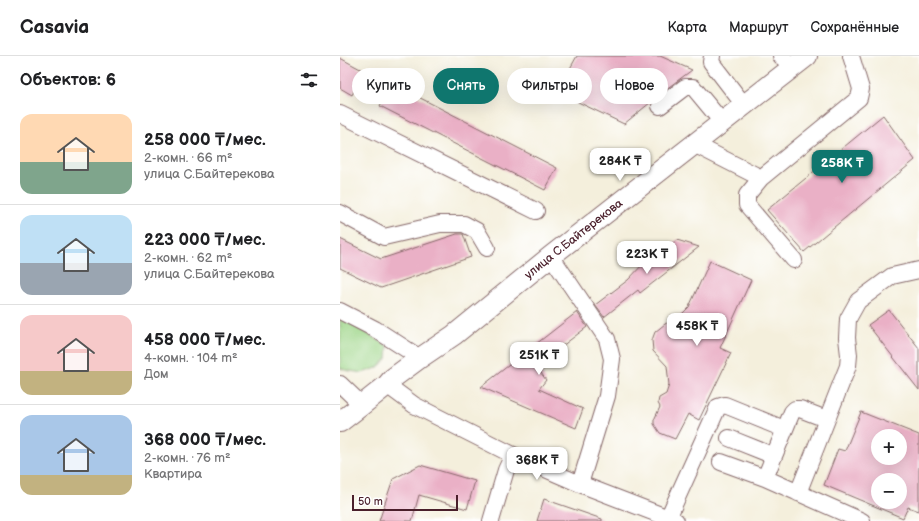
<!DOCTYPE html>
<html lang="ru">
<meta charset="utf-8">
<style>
:root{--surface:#fff;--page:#f2f2f2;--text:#202124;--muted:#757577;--line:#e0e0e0;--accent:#0f766e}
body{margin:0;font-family:"Balsamiq Sans",sans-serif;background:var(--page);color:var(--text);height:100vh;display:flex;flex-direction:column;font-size:15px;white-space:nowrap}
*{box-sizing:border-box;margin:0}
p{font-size:13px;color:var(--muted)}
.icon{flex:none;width:22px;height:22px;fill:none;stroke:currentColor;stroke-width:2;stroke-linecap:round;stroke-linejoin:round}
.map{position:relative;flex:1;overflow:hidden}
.sheet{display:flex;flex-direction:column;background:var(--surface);width:340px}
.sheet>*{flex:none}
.guide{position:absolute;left:12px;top:12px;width:380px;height:36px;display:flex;gap:8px}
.controls{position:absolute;left:531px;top:373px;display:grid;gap:8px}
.controls a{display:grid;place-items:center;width:36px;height:36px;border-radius:50%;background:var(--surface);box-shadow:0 4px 16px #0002;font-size:20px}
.scale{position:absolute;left:12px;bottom:10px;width:106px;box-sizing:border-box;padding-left:4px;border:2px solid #4a1f2b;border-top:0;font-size:11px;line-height:14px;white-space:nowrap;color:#4a1f2b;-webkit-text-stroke:3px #fff;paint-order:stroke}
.price{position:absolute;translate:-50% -34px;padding:0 9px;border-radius:8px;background:#fff;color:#222;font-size:13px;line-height:26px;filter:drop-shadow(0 1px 2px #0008)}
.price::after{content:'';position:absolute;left:50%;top:24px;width:12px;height:9px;margin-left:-6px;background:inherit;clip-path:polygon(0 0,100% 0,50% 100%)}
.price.current{background:var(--accent);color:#fff}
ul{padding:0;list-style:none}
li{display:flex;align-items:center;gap:12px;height:100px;padding:0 20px}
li+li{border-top:1px solid var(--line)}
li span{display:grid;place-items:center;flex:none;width:112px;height:80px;border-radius:12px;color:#555}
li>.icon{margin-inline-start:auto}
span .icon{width:48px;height:48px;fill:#fffc;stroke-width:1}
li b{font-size:17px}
h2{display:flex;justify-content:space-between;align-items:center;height:48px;padding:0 20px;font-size:17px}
.tag{padding:0 14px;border-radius:18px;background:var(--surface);box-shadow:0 4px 16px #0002;font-size:14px;line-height:36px}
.tag.current{background:var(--accent);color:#fff}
header{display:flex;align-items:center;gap:24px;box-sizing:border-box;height:56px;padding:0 20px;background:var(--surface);border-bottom:1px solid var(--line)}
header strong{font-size:19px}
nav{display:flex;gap:22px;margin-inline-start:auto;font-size:14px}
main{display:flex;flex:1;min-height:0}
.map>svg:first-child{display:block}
.green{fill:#9dd587;stroke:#747a59}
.building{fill:#eab0c6;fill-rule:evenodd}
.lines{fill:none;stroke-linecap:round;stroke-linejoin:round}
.minor-casing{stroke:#866869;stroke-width:18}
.major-casing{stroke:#866869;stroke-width:22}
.minor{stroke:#fff;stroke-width:16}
.major{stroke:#fff;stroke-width:20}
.labels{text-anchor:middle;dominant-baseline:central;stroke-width:4;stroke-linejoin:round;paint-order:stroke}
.street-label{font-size:12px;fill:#4a1f2b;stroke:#fff}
</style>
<header>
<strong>Casavia</strong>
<nav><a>Карта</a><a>Маршрут</a><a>Сохранённые</a></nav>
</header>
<main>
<section class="sheet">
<h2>Объектов: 6<svg class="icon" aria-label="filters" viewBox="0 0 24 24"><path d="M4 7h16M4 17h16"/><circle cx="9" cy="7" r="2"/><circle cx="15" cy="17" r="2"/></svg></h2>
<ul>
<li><span style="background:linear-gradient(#ffd9b3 60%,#7fa58c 0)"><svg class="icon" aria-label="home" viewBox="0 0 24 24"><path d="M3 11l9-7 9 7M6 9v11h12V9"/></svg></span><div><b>258 000 ₸/мес.</b><p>2-комн. · 66 m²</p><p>улица С.Байтерекова</p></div></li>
<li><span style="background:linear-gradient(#bfe0f5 60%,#9aa5b1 0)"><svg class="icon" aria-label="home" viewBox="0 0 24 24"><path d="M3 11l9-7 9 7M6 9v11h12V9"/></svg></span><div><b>223 000 ₸/мес.</b><p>2-комн. · 62 m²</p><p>улица С.Байтерекова</p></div></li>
<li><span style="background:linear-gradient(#f6c9c9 70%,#c2b280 0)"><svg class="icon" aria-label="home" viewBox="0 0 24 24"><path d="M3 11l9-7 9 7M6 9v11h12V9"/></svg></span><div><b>458 000 ₸/мес.</b><p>4-комн. · 104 m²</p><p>Дом</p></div></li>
<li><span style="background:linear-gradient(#a9c7e8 75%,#c2b280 0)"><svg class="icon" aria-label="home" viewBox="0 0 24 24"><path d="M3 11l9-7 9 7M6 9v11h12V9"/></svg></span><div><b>368 000 ₸/мес.</b><p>2-комн. · 76 m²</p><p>Квартира</p></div></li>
</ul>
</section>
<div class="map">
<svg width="579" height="465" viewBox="0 0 579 465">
<rect width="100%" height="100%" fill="#fff"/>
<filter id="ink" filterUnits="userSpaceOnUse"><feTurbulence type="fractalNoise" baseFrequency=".025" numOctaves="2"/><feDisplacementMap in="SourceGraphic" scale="8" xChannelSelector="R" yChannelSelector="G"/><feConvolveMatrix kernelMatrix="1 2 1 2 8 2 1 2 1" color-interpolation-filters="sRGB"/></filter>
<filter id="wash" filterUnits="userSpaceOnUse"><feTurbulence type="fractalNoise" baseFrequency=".012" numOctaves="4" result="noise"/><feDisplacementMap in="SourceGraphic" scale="16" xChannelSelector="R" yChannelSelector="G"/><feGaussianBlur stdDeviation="0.9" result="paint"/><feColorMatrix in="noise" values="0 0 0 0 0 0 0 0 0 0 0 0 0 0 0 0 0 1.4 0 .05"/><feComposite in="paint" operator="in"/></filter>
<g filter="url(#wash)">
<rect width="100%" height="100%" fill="#f4efdc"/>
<path class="green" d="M0,261L48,290L47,303L37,312L22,317L5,314L0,312Z"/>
<g id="blocks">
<path class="building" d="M237,0H320L352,14L314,42L311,46L284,68L217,36Z
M0,2L24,15L12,39L0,32Z
M51,27L217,112L205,134L40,50Z
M543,59L575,104L464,196L427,154Z
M117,178H123L131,201L41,232L0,212V183L41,203Z
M337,184L359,191L300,237L298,234L264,261L255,249L288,224L305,206L320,198Z
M370,205L411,224L380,292L391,297L359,364L348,358L335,383L320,377L314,368V364L320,351L318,347L319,342L326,338L329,329L327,310L313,295L312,284L315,276L325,268L338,262L349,251Z
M549,254L579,292V334L528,269Z
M237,256L247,271L196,310L206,324L199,333L243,353L236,372L141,331Z
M521,356L579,379V455L568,451L563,462L484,429L498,393L505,395ZM538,380H560V402H538ZM538,424H560V446H538Z
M80,409L135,425L127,453L79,439L72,465H39L53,423Z
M204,443L262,463V465H197Z"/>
</g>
</g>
<g filter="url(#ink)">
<use href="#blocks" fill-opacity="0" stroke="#866869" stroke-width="1"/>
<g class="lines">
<g class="minor-casing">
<path id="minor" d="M372,0L371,6L404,49
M441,0L453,11
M320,50L345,31H353L382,66
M0,58L196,155
M354,88L421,122
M0,157L44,181L100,168H124L137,175L147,192
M211,200L267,283L272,303L267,340L240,428
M454,204L407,149V139L421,122L519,42L521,33L511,0
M0,255L35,273L80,302
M0,328L22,349
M47,329L74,349L173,399L240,428L336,465
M389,382L434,400
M381,406L425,422L452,356L455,353H460L486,363
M425,422L522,465
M458,437L508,310L509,299L507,282L508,263L518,245L552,220L579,214
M328,462L378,351L385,349L444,373
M151,465L166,414L173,399"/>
</g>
<g class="major-casing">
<g id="major">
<path id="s1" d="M0,366L22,349L47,329L53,322L80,302L114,279L211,200L467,0"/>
</g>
</g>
<use href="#minor" class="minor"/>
<use href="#major" class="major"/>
</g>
</g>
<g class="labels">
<g class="street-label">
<text stroke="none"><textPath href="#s1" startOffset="297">улица С.Байтерекова</textPath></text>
</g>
</g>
</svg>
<div class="controls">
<a>+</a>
<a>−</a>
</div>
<div class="scale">50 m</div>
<b class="price" style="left:280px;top:126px">284K ₸</b>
<b class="price current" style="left:502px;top:128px">258K ₸</b>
<b class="price" style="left:307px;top:219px">223K ₸</b>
<b class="price" style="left:357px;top:291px">458K ₸</b>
<b class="price" style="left:199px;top:320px">251K ₸</b>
<b class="price" style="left:197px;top:425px">368K ₸</b>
<div class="guide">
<a class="tag">Купить</a>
<a class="tag current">Снять</a>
<a class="tag">Фильтры</a>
<a class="tag">Новое</a>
</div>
</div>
</main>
